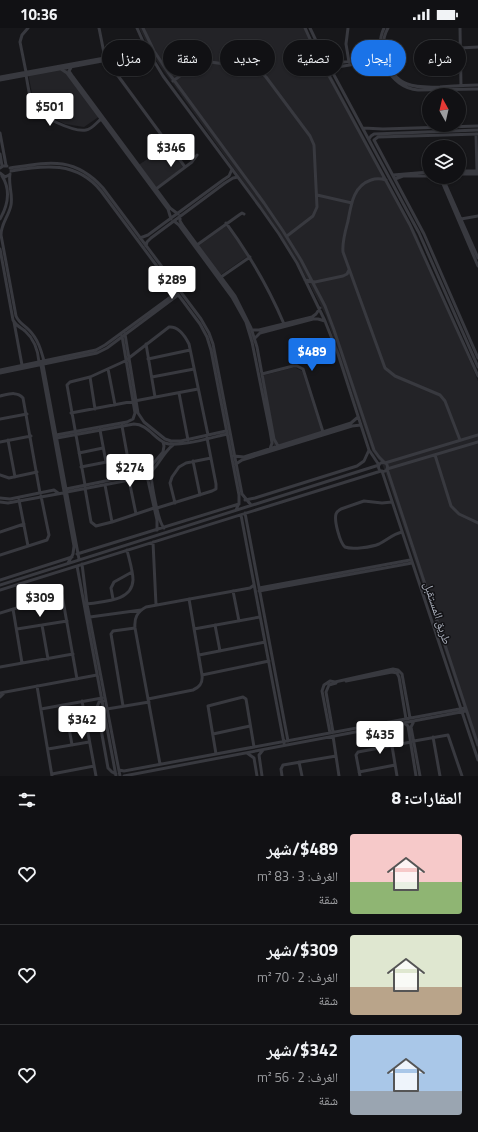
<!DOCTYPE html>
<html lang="ar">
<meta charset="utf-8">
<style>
:root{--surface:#111114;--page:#1a1a1d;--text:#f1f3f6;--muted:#9c9da0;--line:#303134;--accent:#1a73e8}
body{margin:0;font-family:"Titillium Web","Noto Naskh Arabic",sans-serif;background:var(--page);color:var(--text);direction:rtl;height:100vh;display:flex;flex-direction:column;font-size:15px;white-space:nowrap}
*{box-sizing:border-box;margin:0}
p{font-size:13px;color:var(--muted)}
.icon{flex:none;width:22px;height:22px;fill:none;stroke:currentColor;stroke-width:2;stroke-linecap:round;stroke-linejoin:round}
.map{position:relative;height:748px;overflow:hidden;direction:ltr}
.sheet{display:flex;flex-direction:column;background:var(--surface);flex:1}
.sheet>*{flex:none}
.guide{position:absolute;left:12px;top:12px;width:454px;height:36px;direction:rtl;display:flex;gap:8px}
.needle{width:26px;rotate:352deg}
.buttons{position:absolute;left:422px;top:60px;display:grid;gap:8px}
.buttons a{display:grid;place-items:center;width:44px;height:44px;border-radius:50%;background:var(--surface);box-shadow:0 1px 3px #0004,0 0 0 1px var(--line);font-size:20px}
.price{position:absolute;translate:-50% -34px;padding:0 9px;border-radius:4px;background:#fff;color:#222;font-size:13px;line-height:26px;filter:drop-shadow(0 1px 2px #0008)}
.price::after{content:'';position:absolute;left:50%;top:24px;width:12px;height:9px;margin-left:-6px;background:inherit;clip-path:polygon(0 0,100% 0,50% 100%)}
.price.current{background:var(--accent);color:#fff}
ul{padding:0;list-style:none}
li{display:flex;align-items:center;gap:12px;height:100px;padding:0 16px}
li+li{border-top:1px solid var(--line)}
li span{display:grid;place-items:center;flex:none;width:112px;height:80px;border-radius:4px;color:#555}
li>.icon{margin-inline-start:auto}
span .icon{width:48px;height:48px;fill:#fffc;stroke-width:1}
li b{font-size:17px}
h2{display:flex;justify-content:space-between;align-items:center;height:48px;padding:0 16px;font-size:17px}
.pill{padding:0 14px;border-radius:18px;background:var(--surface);box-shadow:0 1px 3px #0004,0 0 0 1px var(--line);font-size:14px;line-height:36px}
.pill.current{background:var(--accent);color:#fff}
.status{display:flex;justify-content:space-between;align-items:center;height:28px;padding:0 20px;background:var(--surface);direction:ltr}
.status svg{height:11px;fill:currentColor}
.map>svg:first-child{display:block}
.built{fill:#232327}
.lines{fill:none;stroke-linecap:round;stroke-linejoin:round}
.minor{stroke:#38393f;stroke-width:3}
.labels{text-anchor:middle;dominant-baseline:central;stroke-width:3;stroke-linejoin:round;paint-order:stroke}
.street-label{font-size:12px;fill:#a9aeba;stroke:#121215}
</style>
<div class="status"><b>10:36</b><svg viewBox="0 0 49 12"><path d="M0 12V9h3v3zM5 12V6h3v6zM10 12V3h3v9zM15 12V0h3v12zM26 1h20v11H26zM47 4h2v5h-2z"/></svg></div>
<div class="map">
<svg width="478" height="748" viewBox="0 0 478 748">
<rect width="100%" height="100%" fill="#17171a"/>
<path class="built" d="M139,0H307L310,8L417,207L478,353V723L383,438L372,423L326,288L297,232L275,198L153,28Z
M66,38L70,48L100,88L84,99L65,96L49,88L36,77L33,71L28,45Z
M167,118L183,139L154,161L137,138Z
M226,198L248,228L219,248L197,219Z
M292,340H296L302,343L322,405L274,420L261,348Z"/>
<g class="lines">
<path class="minor" d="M99,0L105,30
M137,0L145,18L163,48L260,179L279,206L297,235L325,293L338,326L369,422L379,437
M143,0L154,23L168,44L264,175L283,203L301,232L325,278L334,302L374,422L379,429L385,435
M305,0L315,22L410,197L478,348
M310,0L320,21L419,205L478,339
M348,0L346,16L349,34
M384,0C372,25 390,60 418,62L478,61
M388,0C383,9 382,20 386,30C394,59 415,60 440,59C453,58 465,57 478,57
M460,0L461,58
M460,20L478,19
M108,32L113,41L185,139
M329,36L381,29
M72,38L69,43L73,49L170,180L178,186
M331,40L375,33L383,34
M61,41L67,45L168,181L171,191
M26,44L20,14L22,7L28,0
M26,47C28,57 29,69 33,77C40,89 73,104 86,102C92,101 96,95 101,91
M0,49L132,25L140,22L145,18
M0,52L140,26H149
M173,53L198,35L203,33L254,40L259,42L266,49L310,108L314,117L317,179L313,188L287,208
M363,100L383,101L478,98
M0,105L6,137
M476,106L477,143
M478,106L378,109L374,112L424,206L478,330
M369,111L371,108L374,106L478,102
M0,126L2,138
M0,140L3,138H7
M10,140C49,134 74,128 103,160L201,291L209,305L213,316L242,466L251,477
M11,143C44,137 77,133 101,163L200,296L207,309L211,322L239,467V475L236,482
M459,143H478
M0,145L5,149L9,147
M10,146C8,156 13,166 11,177C9,188 1,195 1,207L16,288C19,295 24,297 29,302C38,311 41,322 44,333
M459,146H478
M393,147L429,144
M440,149L478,238
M445,149V155L478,230
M395,151L403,148H429
M386,152C380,150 376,150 371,152C353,158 351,177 348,193C345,204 342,214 343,224L385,340L395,348L440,367L445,373L460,412
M156,161L192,134L197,127
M317,167L352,175
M180,188V193L183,198L235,268L251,300L257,319L274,411L278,418
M0,191C8,177 11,162 2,148
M461,191L478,188
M174,193L179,197L232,269L246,294L252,314L270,403L272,415L270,421
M226,195C251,229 268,258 284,296
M140,210L148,207L223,152L229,148L232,141
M197,217L239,187L242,185L244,186
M146,218L147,214L151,210L225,155L233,150L238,149
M0,221L13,292C16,298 20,299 25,303C34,311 38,322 39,334
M221,249L250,229
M305,252L315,254L343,248L347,246L349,242
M14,294L22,337
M252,302H259L312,289L316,286L320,280
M125,306L138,385L144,394L165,411L171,413H181L226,403
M255,310L260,305L313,291H318L325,293
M146,316L155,369
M148,331L190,322
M41,337L74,518L73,526L68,535
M43,337L79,531
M108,341L115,377
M0,342L96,322L105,317L176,265
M0,345L97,325L107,320L178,267
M262,346L293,338H297L303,341L323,404
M90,349L95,381
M152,349L194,341
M179,365L188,412
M0,368C9,366 17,363 23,370L40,465
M71,385L198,361
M0,391L27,386
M122,398L131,448
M100,402L106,434
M56,407L127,394L133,391L135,385L122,308
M57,410L134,396C147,396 154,410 165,415C178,420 213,409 227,406
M8,412L15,449
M0,414L31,408
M79,425L103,420
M435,427L451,478L459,486L478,495
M234,428L244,429L351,395L358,389
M193,433L200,467
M378.5 439a4.5 4.5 0 1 1 9 0a4.5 4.5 0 1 1-9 0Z
M385,435L478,407
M236,436L242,432L352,398L361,397
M81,439L127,430
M387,441L478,717
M387,441L478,414
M382,443L478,732
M151,444C151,454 158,494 164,500
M0,447L9,450L37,444
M147,448L157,492V502
M129,452L136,486
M85,457L67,357L70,354L90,349L125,333L169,299C179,298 185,308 189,316L208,407
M105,457L112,494
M85,460L91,494L96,498L112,494L154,480
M66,461L145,445L163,424L164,418L163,414
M67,464L145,449C157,442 162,425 173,417
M0,470L10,471L54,462L58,465
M19,472L28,518
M245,472L255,470L357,438L364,433L369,422
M0,474L8,475L63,465
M392,474L382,475L364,473L341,481C338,483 337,483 336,486C334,493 340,515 345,519C352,522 372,519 379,516C387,512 393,506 402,504
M175,475L170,455L172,449L179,439L186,435L211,430
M157,480L212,463L216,461V456L207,410
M245,485L288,713
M241,487L284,715
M0,504L24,496
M153,514L156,577
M77,526L239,476
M0,527L47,512L49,507L41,468
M82,536L87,576L120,748
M77,538L116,748
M0,552L72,529
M0,557L379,437
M259,560L410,532
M0,562L381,443
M233,563L239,593
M259,563L412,535
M113,571L111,560L114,554L132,544
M87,576C103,573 132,574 133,552C133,543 129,531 127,522
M13,581L22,635
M0,585L59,567H62L77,651
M90,589L141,582
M42,597L48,631
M215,597L220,623
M17,601L67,593
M194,601L260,589
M199,627L265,614
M0,639L73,626
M202,647L269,633
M346,653L392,644L397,645L399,649L406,691
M37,658L52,748
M0,665L97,647
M0,669L5,664
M148,671L193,662C200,659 203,655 202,647L189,571
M82,673L96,748
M103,673L99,674L97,679L108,740L112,744L116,746
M65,677L72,717
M123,678L111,606L113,603L135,600
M41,681L102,670
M107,681L149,674
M414,693L411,699L420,748
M404,695L408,698L416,748
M333,704L326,664L329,657L336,655
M330,705L322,663L324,657L330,653L335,654L393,641L398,642L402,646L410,690
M213,706L250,698
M333,708L339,748
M433,709L440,748
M414,713L448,707L462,748
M392,718L397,748
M48,721L89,714
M247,725L254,730L257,748
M216,726L208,678L243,669L246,671L254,719
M299,734L302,748
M160,736L135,600C134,590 137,584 146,579L250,560L254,557
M119,742L124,743L465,680
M359,744L395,737
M52,746L94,738
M124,748L466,683
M262,748L259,727L263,722
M282,748L281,741L283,737L336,728
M360,748L356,727L358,724L411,714"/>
</g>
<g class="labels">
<g class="street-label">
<text transform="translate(438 585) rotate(72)">طريق المستقبل</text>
</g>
</g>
</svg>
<div class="buttons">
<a><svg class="needle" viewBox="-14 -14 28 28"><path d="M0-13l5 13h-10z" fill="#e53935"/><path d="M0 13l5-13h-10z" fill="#9c9da0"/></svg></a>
<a><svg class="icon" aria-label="layers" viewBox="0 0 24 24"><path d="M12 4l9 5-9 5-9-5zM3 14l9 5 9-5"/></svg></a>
</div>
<b class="price" style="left:50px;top:99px">$501</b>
<b class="price" style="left:171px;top:140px">$346</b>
<b class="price" style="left:172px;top:272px">$289</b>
<b class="price current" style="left:312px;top:344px">$489</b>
<b class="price" style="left:130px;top:460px">$274</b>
<b class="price" style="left:40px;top:590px">$309</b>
<b class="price" style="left:82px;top:712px">$342</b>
<b class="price" style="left:380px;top:727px">$435</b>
<div class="guide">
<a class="pill">شراء</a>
<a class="pill current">إيجار</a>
<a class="pill">تصفية</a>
<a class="pill">جديد</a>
<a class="pill">شقة</a>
<a class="pill">منزل</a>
</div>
</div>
<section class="sheet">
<h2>العقارات: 8<svg class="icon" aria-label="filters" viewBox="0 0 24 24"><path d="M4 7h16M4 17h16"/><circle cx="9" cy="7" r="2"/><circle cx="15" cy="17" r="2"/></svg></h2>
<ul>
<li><span style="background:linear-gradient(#f6c9c9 60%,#8fb573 0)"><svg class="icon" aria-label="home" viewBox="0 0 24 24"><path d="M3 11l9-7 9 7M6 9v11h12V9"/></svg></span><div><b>$489/شهر</b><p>الغرف: 3 · 83 m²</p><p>شقة</p></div><svg class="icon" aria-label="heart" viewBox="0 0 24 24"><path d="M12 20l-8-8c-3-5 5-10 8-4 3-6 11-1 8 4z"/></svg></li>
<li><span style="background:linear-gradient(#dfe7d0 65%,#b9a48a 0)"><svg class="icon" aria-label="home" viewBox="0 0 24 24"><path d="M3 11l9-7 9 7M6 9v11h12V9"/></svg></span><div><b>$309/شهر</b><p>الغرف: 2 · 70 m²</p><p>شقة</p></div><svg class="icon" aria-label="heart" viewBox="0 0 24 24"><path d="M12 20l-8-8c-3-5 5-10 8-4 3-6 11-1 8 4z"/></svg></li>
<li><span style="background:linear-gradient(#a9c7e8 70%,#9aa5b1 0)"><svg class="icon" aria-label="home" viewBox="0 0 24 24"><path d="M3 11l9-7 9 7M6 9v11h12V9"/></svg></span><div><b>$342/شهر</b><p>الغرف: 2 · 56 m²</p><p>شقة</p></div><svg class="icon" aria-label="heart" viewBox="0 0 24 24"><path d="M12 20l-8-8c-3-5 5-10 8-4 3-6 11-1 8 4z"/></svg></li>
</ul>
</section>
